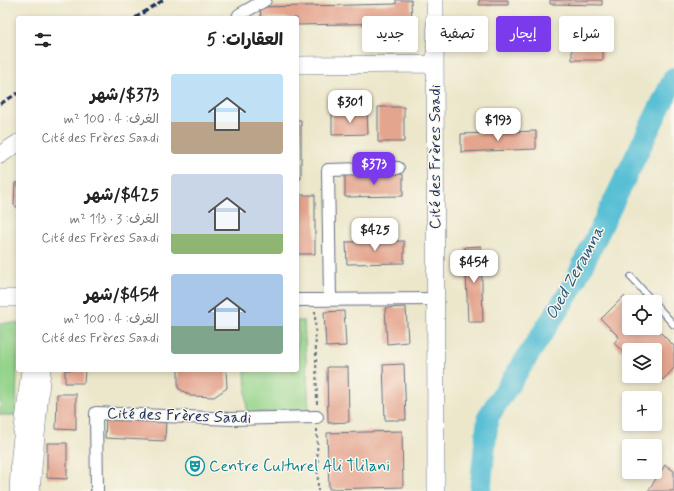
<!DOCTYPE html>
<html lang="ar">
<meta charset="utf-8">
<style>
:root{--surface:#fff;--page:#f2f2f2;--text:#222;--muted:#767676;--accent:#7c3aed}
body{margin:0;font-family:Mynerve,"Playpen Sans Arabic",sans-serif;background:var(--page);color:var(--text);direction:rtl;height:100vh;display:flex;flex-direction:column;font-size:15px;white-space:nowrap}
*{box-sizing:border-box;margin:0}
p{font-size:13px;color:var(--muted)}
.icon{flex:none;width:22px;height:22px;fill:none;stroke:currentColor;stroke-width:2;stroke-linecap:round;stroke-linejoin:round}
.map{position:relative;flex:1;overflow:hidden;direction:ltr}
.side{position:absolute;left:16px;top:16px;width:283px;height:356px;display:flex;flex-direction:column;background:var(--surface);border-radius:4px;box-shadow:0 2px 6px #0003;direction:rtl}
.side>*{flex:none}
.top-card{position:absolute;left:311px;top:16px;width:303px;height:36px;direction:rtl;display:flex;gap:8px}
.tools{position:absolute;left:622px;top:295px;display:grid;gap:8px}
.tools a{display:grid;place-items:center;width:40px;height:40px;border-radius:4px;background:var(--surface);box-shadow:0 2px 6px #0003;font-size:20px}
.price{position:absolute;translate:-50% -34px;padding:0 9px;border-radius:8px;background:#fff;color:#222;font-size:13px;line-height:26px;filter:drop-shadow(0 1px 2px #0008)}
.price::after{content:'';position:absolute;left:50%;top:24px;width:12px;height:9px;margin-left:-6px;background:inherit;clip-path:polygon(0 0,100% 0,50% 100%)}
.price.on{background:var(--accent);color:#fff}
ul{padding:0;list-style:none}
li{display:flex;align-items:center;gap:12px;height:100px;padding:0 16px}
li span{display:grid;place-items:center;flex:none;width:112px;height:80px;border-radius:4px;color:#555}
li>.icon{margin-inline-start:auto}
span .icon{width:48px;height:48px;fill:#fffc;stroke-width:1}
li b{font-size:17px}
h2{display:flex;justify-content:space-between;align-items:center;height:48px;padding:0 16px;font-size:17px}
.pill{padding:0 14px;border-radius:4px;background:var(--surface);box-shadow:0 2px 6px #0003;font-size:14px;line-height:36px}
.pill.on{background:var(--accent);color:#fff}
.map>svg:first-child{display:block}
.pitch{fill:#94d38a;stroke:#588174}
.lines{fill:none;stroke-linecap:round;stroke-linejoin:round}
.river{stroke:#58bfd5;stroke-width:22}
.building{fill:#e4a58f}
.service-casing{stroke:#646f84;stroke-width:8}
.minor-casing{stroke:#646f84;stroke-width:14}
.secondary-casing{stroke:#646f84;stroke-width:18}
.path{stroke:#646f84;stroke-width:2;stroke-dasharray:3 3;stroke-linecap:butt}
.service{stroke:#fff;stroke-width:6}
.minor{stroke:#fff;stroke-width:12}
.secondary{stroke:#fff;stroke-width:17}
.rail{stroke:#1b2f5e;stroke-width:3;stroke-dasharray:6 3;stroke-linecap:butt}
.labels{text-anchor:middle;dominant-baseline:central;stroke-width:3;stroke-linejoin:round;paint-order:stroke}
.street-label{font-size:16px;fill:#1b2f5e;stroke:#fbf7ec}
.culture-label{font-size:16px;fill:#0d838f;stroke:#fbf7ec;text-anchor:start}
.water-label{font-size:17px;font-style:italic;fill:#2d5a82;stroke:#fbf7ec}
</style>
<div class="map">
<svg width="674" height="491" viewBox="0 0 674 491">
<rect width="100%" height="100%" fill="#fbf7ec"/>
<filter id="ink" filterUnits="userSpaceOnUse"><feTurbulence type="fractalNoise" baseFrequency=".025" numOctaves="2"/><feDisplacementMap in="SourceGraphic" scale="8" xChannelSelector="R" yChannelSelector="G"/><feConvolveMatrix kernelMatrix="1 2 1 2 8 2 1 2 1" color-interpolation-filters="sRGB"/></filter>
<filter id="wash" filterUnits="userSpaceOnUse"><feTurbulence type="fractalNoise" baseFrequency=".012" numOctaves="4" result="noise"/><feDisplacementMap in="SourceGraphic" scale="16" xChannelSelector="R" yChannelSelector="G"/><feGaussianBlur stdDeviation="0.9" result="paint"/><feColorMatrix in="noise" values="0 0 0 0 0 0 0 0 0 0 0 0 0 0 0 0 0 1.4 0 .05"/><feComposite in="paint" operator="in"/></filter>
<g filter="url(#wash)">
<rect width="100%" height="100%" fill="#ece7cb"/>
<path class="pitch" d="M297,321H304L309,410L247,413L245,370H297Z
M0,323H18L16,415H0Z"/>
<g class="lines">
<path class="river" d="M480,491L488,417L570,291L674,78"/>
</g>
<g id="blocks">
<path class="building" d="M396,0H411L412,25H395V23L297,25V18H261L260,7L396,4Z
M479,0H508V5H479Z
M550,0H602V5L550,4Z
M572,39H603V60H572Z
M378,107H404V142H378Z
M367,112L368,134L332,135V114Z
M297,120H301V179H297Z
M536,131V149L461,152V134Z
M403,174V196L345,197V175Z
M18,182V208L14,205L15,183Z
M297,195H315V254H297Z
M404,241V263L347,264L346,242Z
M481,246L483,322H468L465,247Z
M624,296L629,302V328H656L674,346V368L663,380L655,372V350H629V358L614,343L619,337L601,319Z
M406,307L408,342L387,344L385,308Z
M344,311L346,346L326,347L324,312Z
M404,364L406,420H385L383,365Z
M327,367H348L349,422L328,423Z
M65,370H85L84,383H65Z
M178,370H226L227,388L214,397L191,396L178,388Z
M57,394H76V430L56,429Z
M106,417L166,421L165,441L105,438Z
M402,431L403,487L329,489L327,433Z
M47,443H67V479L47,478Z
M665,465L674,471V491H648Z"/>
</g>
</g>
<g filter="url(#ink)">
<use href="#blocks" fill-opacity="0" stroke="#646f84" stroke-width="1"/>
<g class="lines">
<g class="service-casing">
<path id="service" d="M631,277L653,302
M655,304L674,325"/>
</g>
<g class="minor-casing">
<path id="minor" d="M238,18L239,15L265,0
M330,299L328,170L398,168
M297,300L436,299
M97,491L96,413L232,419L317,417"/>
</g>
<g class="secondary-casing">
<path id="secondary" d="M435,0L436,491
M297,65L435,64
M0,155L18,143
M0,298H18
M18,491L20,454L30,370
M31,491L42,370"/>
</g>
<path class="path" d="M315,311L317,405
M317,429L318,491"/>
<use href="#service" class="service"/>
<use href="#minor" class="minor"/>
<use href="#secondary" class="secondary"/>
<path class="rail" d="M135,18L163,0
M0,104L18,93"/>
</g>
</g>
<defs>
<g id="theatre-ring" transform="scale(1)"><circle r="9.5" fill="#fbf7ec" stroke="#0f9aa8" stroke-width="1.5"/><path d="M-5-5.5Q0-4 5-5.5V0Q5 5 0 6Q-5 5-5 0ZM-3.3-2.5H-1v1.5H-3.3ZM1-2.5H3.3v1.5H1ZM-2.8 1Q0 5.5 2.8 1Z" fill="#0f9aa8"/></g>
</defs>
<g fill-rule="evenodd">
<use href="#theatre-ring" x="195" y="466"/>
</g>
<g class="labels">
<g class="street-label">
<text transform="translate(435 157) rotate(-90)">Cité des Frères Saadi</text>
<text transform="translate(179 416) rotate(2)">Cité des Frères Saadi</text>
</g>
<g class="culture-label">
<text x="209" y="466">Centre Culturel Ali Tlilani</text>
</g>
<g class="water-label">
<text transform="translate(575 273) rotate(-61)">Oued Zeramna</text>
</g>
</g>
</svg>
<div class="tools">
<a><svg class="icon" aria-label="locate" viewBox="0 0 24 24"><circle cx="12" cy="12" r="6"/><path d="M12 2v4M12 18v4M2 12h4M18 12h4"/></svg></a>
<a><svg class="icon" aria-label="layers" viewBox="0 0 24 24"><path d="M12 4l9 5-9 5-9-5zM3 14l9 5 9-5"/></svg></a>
<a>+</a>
<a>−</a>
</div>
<b class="price" style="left:350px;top:124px">$301</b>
<b class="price" style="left:498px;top:142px">$193</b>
<b class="price on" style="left:374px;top:186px">$373</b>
<b class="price" style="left:375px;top:252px">$425</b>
<b class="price" style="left:474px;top:284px">$454</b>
<div class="top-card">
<a class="pill">شراء</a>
<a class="pill on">إيجار</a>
<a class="pill">تصفية</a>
<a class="pill">جديد</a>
</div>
<section class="side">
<h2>العقارات: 5<svg class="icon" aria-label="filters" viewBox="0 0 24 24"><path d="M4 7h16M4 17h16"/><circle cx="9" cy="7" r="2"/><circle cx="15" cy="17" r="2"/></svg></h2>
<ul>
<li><span style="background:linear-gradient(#bfe0f5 60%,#b9a48a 0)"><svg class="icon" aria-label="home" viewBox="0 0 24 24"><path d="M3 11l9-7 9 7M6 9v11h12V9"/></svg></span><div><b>$373/شهر</b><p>الغرف: 4 · 100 m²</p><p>Cité des Frères Saadi</p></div></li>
<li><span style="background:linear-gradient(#c9d6e8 75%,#8fb573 0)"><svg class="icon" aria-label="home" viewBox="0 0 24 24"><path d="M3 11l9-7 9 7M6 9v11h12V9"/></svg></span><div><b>$425/شهر</b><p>الغرف: 3 · 113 m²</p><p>Cité des Frères Saadi</p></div></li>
<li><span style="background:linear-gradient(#a9c7e8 65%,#7fa58c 0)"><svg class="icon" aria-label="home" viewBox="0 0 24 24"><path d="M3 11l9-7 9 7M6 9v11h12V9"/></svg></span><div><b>$454/شهر</b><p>الغرف: 4 · 100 m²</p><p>Cité des Frères Saadi</p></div></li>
</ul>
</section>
</div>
